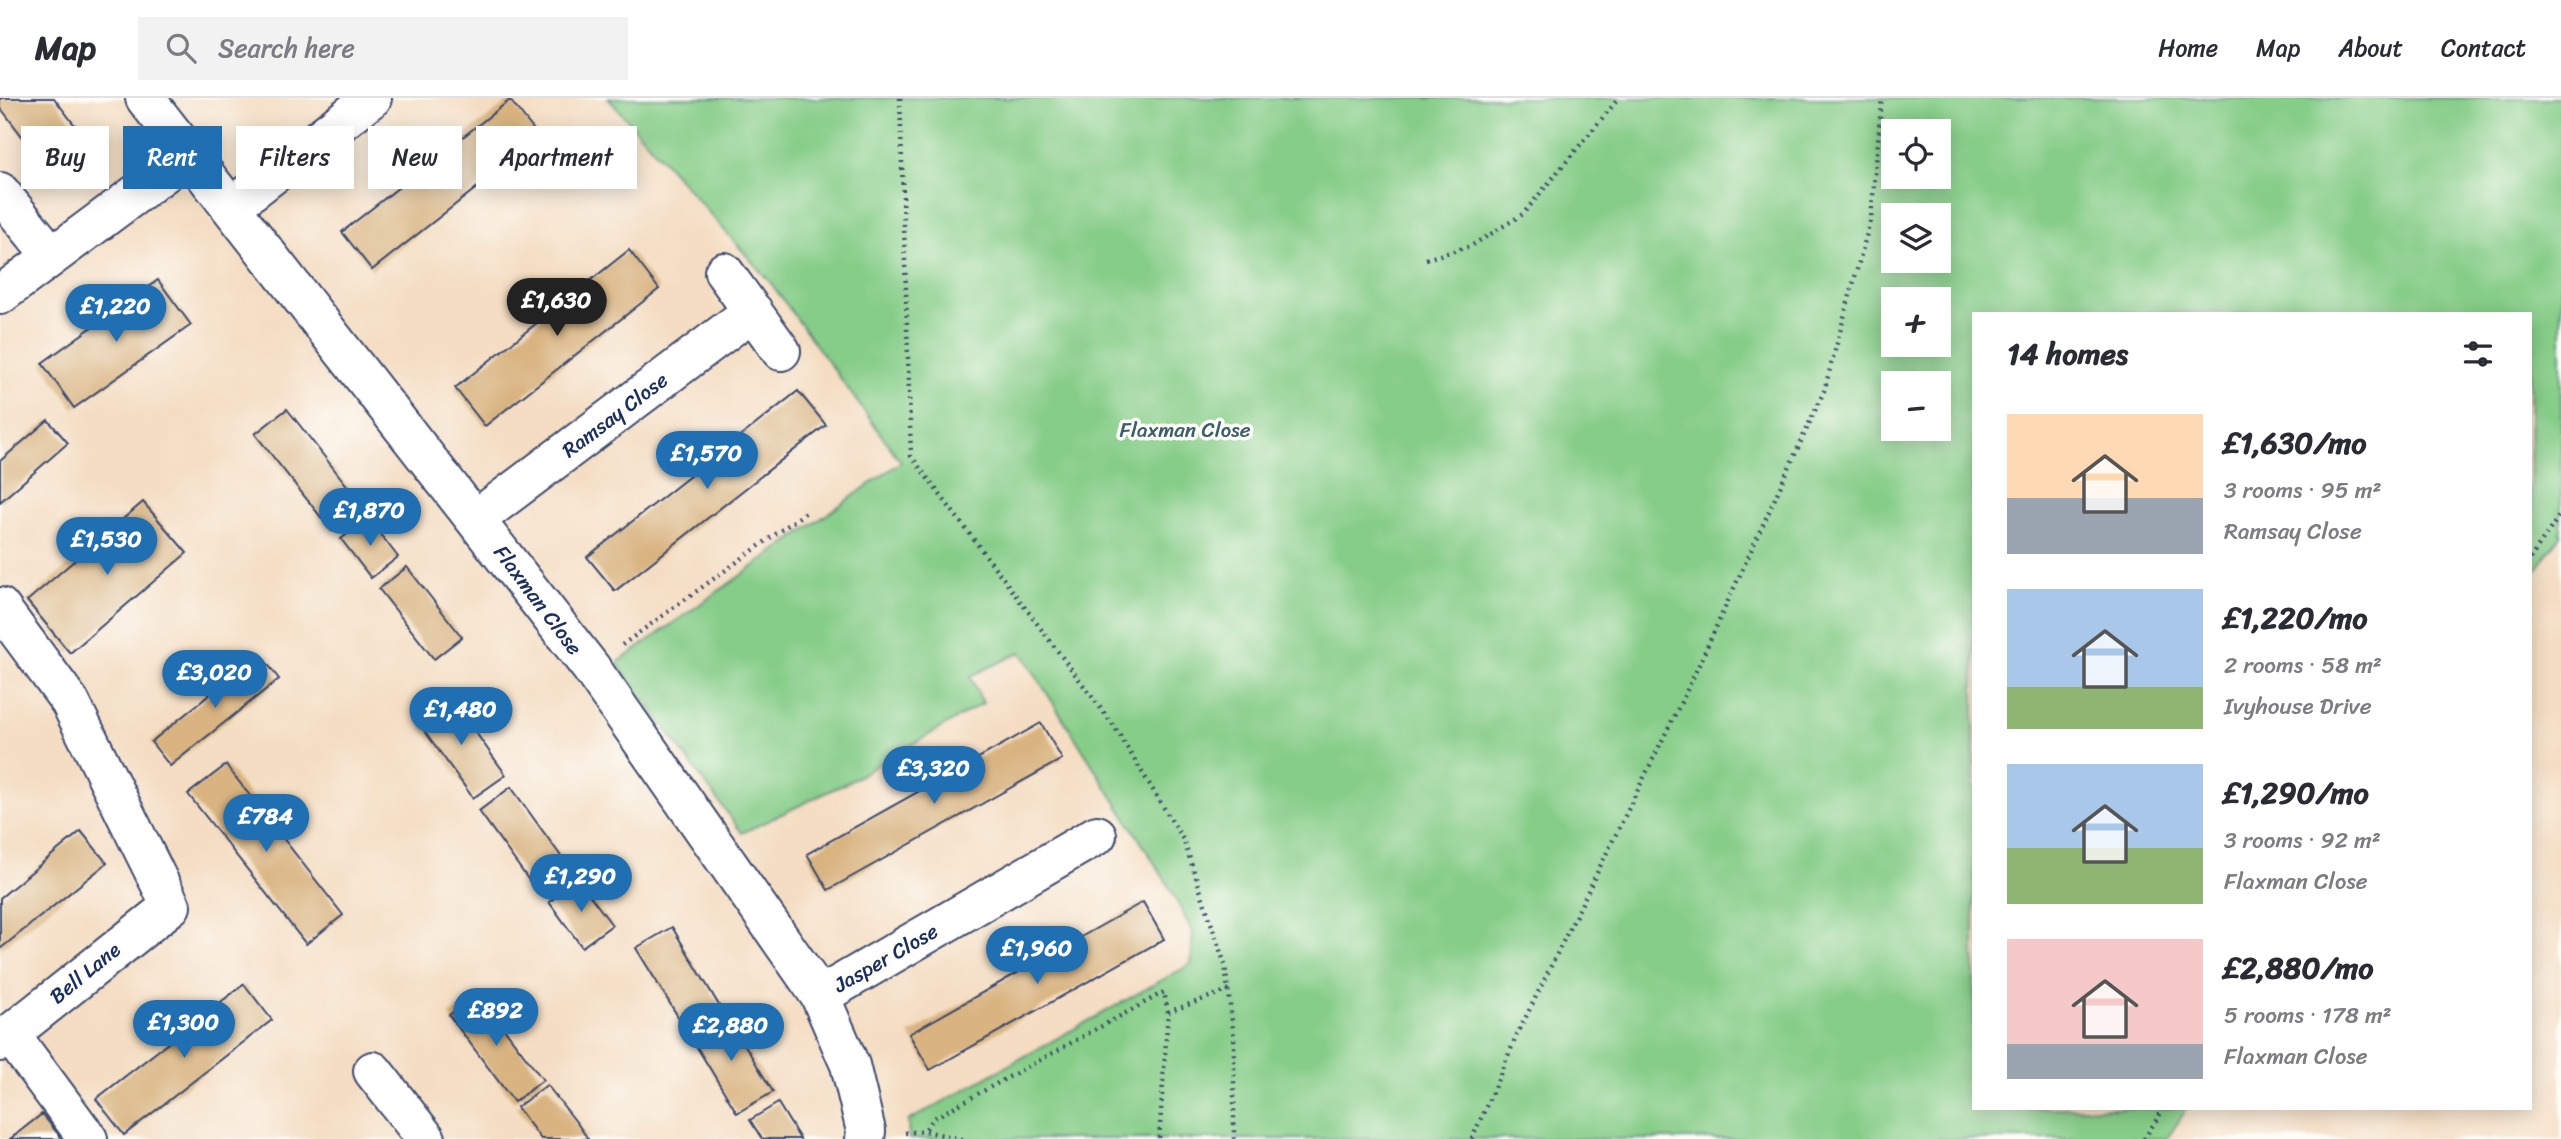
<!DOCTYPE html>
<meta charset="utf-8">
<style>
:root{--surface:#fff;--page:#f2f2f3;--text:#2b2b33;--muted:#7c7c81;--line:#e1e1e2;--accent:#1f6fb2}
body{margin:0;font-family:Sriracha,sans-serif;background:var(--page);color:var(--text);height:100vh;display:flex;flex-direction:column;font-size:26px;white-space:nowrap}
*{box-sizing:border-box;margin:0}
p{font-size:23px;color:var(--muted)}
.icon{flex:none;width:38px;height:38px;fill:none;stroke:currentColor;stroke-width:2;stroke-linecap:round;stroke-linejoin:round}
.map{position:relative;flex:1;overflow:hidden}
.side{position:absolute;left:1972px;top:214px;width:560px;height:798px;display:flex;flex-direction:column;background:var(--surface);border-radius:0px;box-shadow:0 4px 18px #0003}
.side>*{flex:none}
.banner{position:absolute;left:21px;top:28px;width:665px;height:63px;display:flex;gap:14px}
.controls{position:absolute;left:1881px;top:21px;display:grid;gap:14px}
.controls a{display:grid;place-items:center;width:70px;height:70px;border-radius:0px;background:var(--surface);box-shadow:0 4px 18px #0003;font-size:35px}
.price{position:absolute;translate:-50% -60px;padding:0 16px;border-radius:24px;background:var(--accent);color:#fff;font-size:23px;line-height:46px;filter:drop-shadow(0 2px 4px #0008)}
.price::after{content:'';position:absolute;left:50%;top:42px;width:21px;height:16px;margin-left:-10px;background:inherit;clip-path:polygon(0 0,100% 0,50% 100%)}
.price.on{background:#222;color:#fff}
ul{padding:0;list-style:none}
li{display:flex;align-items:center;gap:21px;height:175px;padding:0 35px}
li span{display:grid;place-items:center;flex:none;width:196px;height:140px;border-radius:0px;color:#555}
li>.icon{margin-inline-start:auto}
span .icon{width:84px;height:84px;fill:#fffc;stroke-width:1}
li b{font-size:30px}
h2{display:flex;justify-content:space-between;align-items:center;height:84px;padding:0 35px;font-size:30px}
.chip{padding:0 24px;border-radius:0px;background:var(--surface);box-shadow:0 4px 18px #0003;font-size:24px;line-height:63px}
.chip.on{background:var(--accent);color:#fff}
header{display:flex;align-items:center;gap:42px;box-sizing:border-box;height:98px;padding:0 35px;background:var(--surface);border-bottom:2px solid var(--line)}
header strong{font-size:33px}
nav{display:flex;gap:38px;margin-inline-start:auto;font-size:24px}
.search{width:490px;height:63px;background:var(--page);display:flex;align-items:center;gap:18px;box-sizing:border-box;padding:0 24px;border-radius:0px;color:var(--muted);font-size:26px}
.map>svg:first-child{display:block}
.green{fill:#86cd88;stroke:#507e73;stroke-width:2;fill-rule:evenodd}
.building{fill:#d9b481}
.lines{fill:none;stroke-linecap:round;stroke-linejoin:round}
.minor-casing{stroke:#3c496d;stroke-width:42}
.path{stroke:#3c496d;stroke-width:4.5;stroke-dasharray:2 5;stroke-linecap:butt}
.minor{stroke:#fff;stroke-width:38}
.labels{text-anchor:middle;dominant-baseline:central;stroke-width:7;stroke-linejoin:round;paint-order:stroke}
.street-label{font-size:21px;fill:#1b2f5e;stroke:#fdfcf7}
.park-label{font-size:21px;fill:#3b5e6b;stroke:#fdfcf7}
</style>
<header>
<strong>Map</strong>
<div class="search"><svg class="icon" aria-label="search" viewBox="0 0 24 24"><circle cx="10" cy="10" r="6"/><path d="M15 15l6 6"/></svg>Search here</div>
<nav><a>Home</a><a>Map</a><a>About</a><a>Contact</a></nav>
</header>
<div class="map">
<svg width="2561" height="1041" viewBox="0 0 2561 1041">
<rect width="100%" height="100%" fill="#fdfcf7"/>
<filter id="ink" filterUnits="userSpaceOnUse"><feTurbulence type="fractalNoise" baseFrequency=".0143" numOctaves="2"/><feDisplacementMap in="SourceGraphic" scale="14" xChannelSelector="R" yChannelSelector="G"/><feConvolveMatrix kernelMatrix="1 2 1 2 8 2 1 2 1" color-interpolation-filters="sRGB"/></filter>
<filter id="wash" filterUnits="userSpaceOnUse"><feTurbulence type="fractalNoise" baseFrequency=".00686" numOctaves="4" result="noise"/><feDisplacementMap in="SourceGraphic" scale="28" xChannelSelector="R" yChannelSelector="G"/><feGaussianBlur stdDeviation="1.57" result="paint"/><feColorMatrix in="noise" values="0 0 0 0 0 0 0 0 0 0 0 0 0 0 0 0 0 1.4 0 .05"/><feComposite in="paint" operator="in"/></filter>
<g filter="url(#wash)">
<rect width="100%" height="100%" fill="#f4ddc2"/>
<path class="green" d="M608,0H2561V438L2531,479L2530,215H1974V1010H2187L2167,1041H909L908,1023L1191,866L1193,834L1167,785L1021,554L970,578L983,605L848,684L742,735L617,565L901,364L770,184ZM1939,33V79H1894V33ZM1939,117V163H1894V117ZM1894,201H1939V247H1894ZM1939,285V331H1894V285Z"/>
<g id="blocks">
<path class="building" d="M0,0H54L89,46L50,75L0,9Z
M510,2L540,40L372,172L342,134Z
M629,152L659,191L485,328L455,290Z
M158,182L191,227L74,310L42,265Z
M798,293L826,327L615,493L587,459Z
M287,311L363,408L332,433L255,336Z
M48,322L68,345L0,404V363Z
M143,404L187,455L70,555L27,503Z
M368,420L398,459L371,480L341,441Z
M407,469L462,539L434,561L379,491Z
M260,556L279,581L170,668L151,644Z
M449,597L506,677L473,700L416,621Z
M1041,625L1062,661L828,792L807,756Z
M226,667L343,817L306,846L188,696Z
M511,689L568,768L536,792L479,713Z
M81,733L107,765L0,851V800Z
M579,783L612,827L582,849L549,804Z
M1143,804L1164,841L930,972L909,936Z
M672,829L720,909L685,930L636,850Z
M244,886L272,922L124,1037L96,1001Z
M478,896L543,982L514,1004L449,917Z
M725,914L773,994L737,1015L689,936Z
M547,987L577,1025L588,1041H541L517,1009Z
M778,1005L800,1041H762L750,1022Z
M42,1016L62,1041H10Z"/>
</g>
</g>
<g filter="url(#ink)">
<use href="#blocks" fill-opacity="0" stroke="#3c496d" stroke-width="2"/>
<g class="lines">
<g class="minor-casing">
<path id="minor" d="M145,0L591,570L820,898L850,967L866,1033L865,1041
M0,94L52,158
M231,109L372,0
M724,174L781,253
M0,197L190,56
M476,421L753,213
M0,509L70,604L171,808L0,944
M820,898L1097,737
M10,936L88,1041
M373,973L426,1041"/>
</g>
<path class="path" d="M900,0L911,358L1114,628L1184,743L1225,867L1234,940V1041
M1426,161L1471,148L1523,116L1619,0
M2530,461L2561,415
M622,547L809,412
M1168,914L1229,892
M905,1035L924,1033
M962,1041L924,1033L934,1020L1164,894L1168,914L1159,1041
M1472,1041L1517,937L1691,584L1824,293L1871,120L1882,0
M2144,1041L2164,1010"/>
<use href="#minor" class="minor"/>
</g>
</g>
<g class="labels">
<g class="street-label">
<text transform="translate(615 317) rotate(-37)">Ramsay Close</text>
<text transform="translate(538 502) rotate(53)">Flaxman Close</text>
<text transform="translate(886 860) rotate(-30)">Jasper Close</text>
<text transform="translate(85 875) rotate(-39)">Bell Lane</text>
</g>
<g class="park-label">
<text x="1185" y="332">Flaxman Close</text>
</g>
</g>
</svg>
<div class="controls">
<a><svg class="icon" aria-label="locate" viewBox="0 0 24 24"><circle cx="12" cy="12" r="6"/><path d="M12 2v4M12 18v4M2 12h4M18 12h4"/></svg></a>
<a><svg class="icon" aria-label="layers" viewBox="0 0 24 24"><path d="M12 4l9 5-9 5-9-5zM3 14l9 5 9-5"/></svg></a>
<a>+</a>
<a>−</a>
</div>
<b class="price on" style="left:557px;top:240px">£1,630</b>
<b class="price" style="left:116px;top:246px">£1,220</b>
<b class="price" style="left:707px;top:393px">£1,570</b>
<b class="price" style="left:370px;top:450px">£1,870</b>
<b class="price" style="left:107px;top:479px">£1,530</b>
<b class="price" style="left:215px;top:612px">£3,020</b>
<b class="price" style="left:461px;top:649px">£1,480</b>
<b class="price" style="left:934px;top:708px">£3,320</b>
<b class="price" style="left:266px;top:756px">£784</b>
<b class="price" style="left:581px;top:816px">£1,290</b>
<b class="price" style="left:1037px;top:888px">£1,960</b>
<b class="price" style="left:496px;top:950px">£892</b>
<b class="price" style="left:184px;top:962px">£1,300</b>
<b class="price" style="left:731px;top:965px">£2,880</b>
<div class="banner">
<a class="chip">Buy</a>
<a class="chip on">Rent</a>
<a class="chip">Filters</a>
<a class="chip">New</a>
<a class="chip">Apartment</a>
</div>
<section class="side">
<h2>14 homes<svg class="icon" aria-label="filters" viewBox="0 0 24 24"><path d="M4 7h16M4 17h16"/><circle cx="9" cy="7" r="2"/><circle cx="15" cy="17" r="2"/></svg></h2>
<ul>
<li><span style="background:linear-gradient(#ffd9b3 60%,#9aa5b1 0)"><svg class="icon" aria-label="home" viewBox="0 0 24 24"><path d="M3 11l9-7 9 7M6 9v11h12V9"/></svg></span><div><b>£1,630/mo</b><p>3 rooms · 95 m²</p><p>Ramsay Close</p></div></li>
<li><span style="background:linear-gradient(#a9c7e8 70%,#8fb573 0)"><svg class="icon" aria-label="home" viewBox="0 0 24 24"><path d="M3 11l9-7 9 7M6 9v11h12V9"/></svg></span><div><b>£1,220/mo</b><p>2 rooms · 58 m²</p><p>Ivyhouse Drive</p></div></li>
<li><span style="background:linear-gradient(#a9c7e8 60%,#8fb573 0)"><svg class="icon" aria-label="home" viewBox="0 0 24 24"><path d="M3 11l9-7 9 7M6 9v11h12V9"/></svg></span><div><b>£1,290/mo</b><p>3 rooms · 92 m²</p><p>Flaxman Close</p></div></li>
<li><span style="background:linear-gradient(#f6c9c9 75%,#9aa5b1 0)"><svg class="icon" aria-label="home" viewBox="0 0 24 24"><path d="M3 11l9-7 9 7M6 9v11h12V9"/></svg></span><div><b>£2,880/mo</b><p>5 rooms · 178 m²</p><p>Flaxman Close</p></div></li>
</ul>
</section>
</div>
